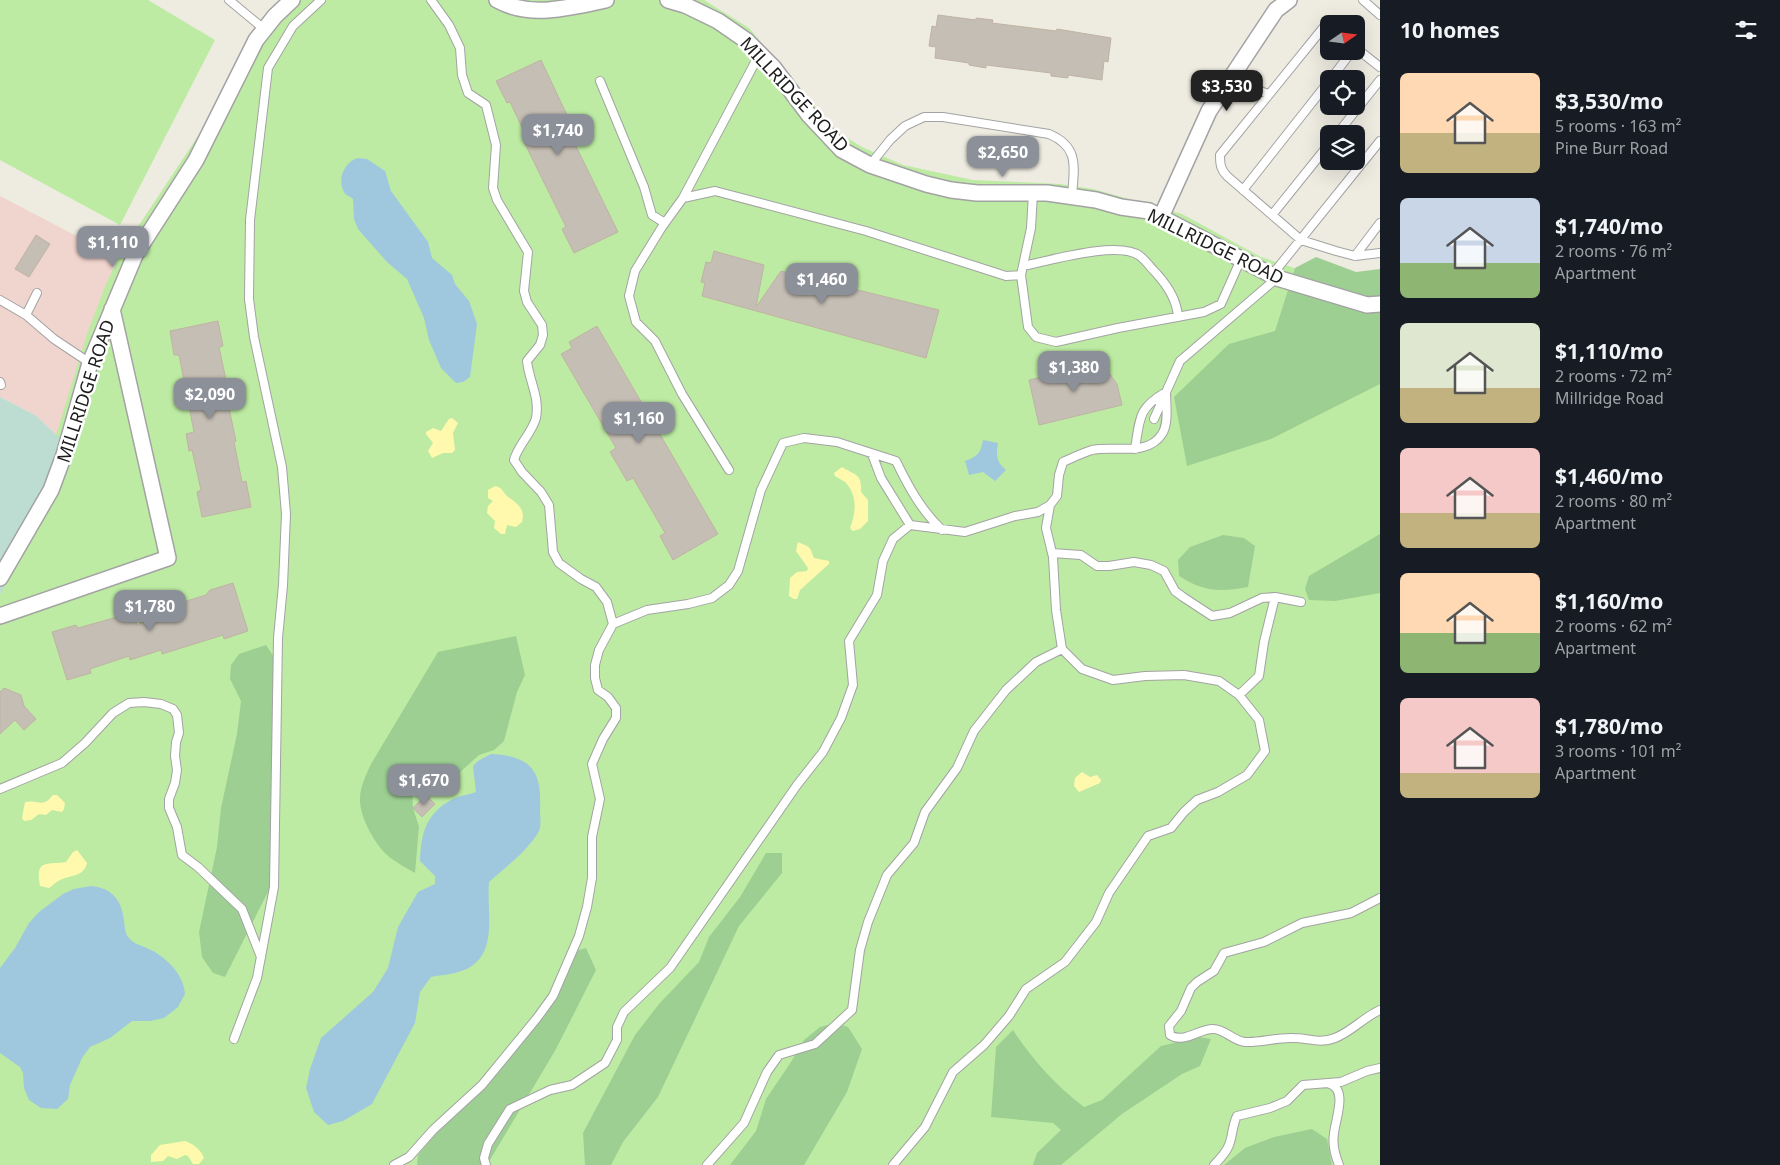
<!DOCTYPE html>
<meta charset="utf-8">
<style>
:root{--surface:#171b24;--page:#242831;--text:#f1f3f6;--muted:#9ea1a6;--accent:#8c9099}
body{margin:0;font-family:"Noto Sans",sans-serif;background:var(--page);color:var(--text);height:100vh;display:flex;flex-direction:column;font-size:19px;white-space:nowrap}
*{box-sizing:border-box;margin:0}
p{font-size:16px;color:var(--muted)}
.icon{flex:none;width:28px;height:28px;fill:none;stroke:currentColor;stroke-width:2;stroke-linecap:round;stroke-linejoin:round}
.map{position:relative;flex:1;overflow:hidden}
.drawer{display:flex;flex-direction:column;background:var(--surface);width:400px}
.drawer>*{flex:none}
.needle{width:32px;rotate:76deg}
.controls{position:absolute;left:1320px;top:15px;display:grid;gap:10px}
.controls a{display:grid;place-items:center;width:45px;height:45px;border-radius:8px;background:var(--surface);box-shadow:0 5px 20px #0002;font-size:25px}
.price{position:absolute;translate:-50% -42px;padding:0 11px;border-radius:10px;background:var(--accent);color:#fff;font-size:16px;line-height:32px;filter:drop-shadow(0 1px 2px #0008)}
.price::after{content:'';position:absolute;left:50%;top:30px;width:15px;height:11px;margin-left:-8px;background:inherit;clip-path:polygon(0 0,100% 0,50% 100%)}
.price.current{background:#222;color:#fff}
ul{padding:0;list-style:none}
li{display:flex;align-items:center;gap:15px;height:125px;padding:0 20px}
li span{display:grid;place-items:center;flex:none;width:140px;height:100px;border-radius:8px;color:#555}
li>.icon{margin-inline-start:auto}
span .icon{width:60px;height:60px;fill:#fffc;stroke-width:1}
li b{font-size:21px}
h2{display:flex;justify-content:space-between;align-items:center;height:60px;padding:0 20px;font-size:21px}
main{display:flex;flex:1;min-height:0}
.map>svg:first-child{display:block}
.commercial{fill:#f0d4ce}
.grass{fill:#bdeba3}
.forest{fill:#9dcf93}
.wetland{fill:#bdddd2}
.sand{fill:#fff9ad}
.water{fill:#9fc7de}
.building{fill:#c5beb4;stroke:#c0b3a3}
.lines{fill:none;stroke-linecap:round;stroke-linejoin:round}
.service-casing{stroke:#a3a3a3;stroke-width:10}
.minor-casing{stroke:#a3a3a3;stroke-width:18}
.service{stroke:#fff;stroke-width:8}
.minor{stroke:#fff;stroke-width:15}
.labels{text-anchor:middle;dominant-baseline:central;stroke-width:5;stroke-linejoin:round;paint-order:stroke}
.street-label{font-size:18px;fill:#1c1c1c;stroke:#fff}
</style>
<main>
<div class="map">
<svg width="1380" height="1165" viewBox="0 0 1380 1165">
<rect width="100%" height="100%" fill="#eeebe1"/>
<path class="commercial" d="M0,196L132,265L63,441L35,415L0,397Z"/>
<path class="grass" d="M0,0H148L215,40L120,225L0,160Z
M279,0H704L749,28L836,131L862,147L903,165L973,180L1060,184L1093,189L1182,214L1261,257L1322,277L1380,286V1165H0V553L49,458L87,334L106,284L122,251L200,133L248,39L266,14Z"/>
<path class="forest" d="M1316,257L1356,272L1380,269V384L1271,439L1187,466L1174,397L1229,344L1275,331L1295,268Z
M1380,534V593L1335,601L1309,600L1305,589L1309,576Z
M1223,535L1244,538L1255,546L1248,587C1220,592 1204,592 1179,576L1178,560L1190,547Z
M516,636L525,675L517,692L504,741L494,750L479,755L435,795L412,787L413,808L419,827L415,873C405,867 393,861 385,853C373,840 359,816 360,797C361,785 366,775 371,764L438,652Z
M266,645L274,657L278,679L272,695V750L274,791L272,884L225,977L213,973L202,957L199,932L217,847L221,808L237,734L241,701L230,679L231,665L239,654Z
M766,853H782V873L739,926L658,1097L623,1142L611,1165H585L583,1133L635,1035L659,1004L699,962L709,937L740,897Z
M586,948L596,970L556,1049L487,1165H417L418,1155L546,1002L572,952Z
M836,1023L848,1027L862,1049L847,1092L804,1165H730L756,1131L766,1099L791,1062L804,1040L820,1027Z
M1013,1030C1032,1059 1056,1086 1084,1107L1102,1100L1161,1046L1199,1037L1211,1039L1200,1066L1182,1074L1122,1114L1061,1165H1033L1037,1153L1061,1130L1053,1123L991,1117L996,1047Z
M1312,1129L1327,1139L1332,1165H1224L1245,1148L1274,1137Z"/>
<path class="wetland" d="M0,397L35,415L63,441L56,493L0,595Z"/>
<path class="sand" d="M452,418L458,423L453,433L455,450L452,453H443L432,458L428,451L433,443L426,434V432L433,428L441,431L449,419Z
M842,467C856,476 862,473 861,492L868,500V521L860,529L853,531L850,528C856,513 858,495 845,482C842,480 838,478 835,476L834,473Z
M495,486C503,488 502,491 507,496C516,503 526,508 522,522L516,527L507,525L505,534H501L494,528L495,521L487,513L488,506L493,501L488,498V490Z
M798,542C811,548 809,545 814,558L829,561V564L800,590L797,599H794L789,596L790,578L797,572L807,571L808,568L796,551Z
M1082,772L1090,777L1097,775L1101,780L1100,783L1079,792L1074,786L1075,778Z
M53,795H57L65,803L64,809L62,812L52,810L46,815L39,814L31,820L24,821L22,818L25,802C39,799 42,809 53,795Z
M77,850L87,863C84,877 70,875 60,880C56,882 52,886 49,888L40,886C35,859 46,865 66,862L73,852Z
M185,1141C195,1145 200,1149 204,1158L199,1164H193L188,1156L185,1155L177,1159L168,1156L163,1161L151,1162V1155L160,1145Z"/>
<path class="water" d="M357,158L367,159L385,171L391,191L428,242L432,258L452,275L455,284L469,301L477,324L470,377L463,382L456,383L441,368L429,340L424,318L407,279L387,262L358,229L354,219L353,199C350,196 346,196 344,192C337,179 344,163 357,158Z
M983,440L998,443C996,455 996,462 1006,470L995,481L983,472L969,475L965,461C977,457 981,453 983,440Z
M491,754C532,756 542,771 540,810C540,816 542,827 538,833C526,852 506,867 489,882C486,914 501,960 458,972C450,975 440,975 431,977L420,992L415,1023L372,1104L343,1121L328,1125L314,1112L306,1088L310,1069L321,1038L373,992L388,968L398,927L418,892L435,884V876L420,861C421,833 426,813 453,799C460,795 469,795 476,792L473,766L478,761Z
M91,886C112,888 122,900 124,921C125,928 125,935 130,939C135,945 144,946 151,950C167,958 184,975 185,994L178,1007L164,1018L150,1021H132L110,1038L90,1047L82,1058L70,1085L68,1099L57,1109L41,1108L29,1100L24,1088L23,1073L20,1067L0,1053V968L15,948L29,923L39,912L63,894L74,889Z"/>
<path class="building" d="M938,15L976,20V18L993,20L992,23L1056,31L1057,29L1111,38L1108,62L1104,61L1102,80L1068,75V78L1051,76V73L986,65V68L969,65V63L935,58L936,47L929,46L932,26L936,27Z
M541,60L576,134L571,136L618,232L574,253L562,229L566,227L524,142L528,140L510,102L507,103L496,81Z
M36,235L50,244L29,277L15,269Z
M714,251L764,265L756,307L781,271L939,310L926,358L702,296L705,283L701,282L706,262L711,263Z
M218,321L223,346L219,347L232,408H229L236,441L234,442L242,482L246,481L251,507L202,517L197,492L201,490L192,450L189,451L186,434L194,432L179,355H174L170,331Z
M597,326L718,534L673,560L660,536L665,533L633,478L627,481L610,452L616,448L561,354L572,348L569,342Z
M1102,363L1117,384L1122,405L1039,425L1029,380Z
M233,583L248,631L224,639L223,635L162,654L161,650L130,660L129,656L90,669L91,673L67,680L52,632L76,625L78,628L117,617L116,614L132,609L137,626L151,612L206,595L210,590Z
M4,688L21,695L24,706L36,719L24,730L15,720L0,734V692Z
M426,795L435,804L422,817L413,808Z"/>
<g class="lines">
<g class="service-casing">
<path id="service" d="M229,0L264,29
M1363,0L1380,15
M1329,27L1323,28L1220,155C1220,165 1221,170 1227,176L1301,240L1336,251L1355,256L1380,253
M1356,48L1380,67
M1234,74L1250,87L1268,94
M1331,79L1352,51
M600,81L644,187L652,215L665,223
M1337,134L1380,80
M870,165L890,140L905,126L924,117H943L1049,134C1080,147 1074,168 1072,196
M1243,190L1329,81
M683,198L760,53
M1272,215L1329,144
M1355,256L1380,223
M1023,266C1049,261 1118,240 1140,256C1146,261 1151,268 1156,273C1167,285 1177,300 1178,317
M1021,275L1028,327L1036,337L1056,342L1118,328L1204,312L1221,304L1241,259
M1272,275L1380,141
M37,293L26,315L54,339L90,363
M0,300L26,315
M0,382L1,385
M1154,419L1180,361L1277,278
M872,454L881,478L910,525L965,532L1015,516L1038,512L1050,505L1057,496L1059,475L1063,462C1072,458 1082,453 1092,450C1113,445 1148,457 1162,434C1169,424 1166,404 1166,392C1138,408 1140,418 1135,449
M729,470L682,394L655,341L636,322L629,296L635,271L662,227L683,198L715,191L866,231L1006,276L1021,275L1031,228L1033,193
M1052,553L1081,555L1097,566H1109L1134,562L1151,565L1164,571L1175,591L1183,597L1212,616L1230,613L1262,598L1275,597L1301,602
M613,624L647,610L688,604L712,598L729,585L738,571L761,490L783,443L804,438L837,442L896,461C908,486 921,510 942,530
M1239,695L1259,676L1264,642L1275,597
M0,789L62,763L85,743L113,713L129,703L144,702L161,704L173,709L177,715L179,733L176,742L175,756L177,770L175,783L169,799V808L177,827L182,855L198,867L242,909L261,957
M1380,898L1351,913L1302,923L1264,942L1224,953L1214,971L1197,982L1191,988L1181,1011L1169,1026L1170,1035C1184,1044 1198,1029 1213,1029C1225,1029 1233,1041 1245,1042C1261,1043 1277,1037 1294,1038C1308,1038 1320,1044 1335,1038C1351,1032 1364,1017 1380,1010
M234,1039L257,978L274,887L278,638L283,585L286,514L282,467L254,337L249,299L250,220L268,68L293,26L321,0
M1330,1084C1348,1090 1335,1120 1334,1134C1332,1145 1335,1155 1339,1165
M394,1165L409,1157L433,1130L482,1085L537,1018L553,996L579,936L587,907L592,878V837L600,799L592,764L603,739L616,718V708L608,697L598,690L595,678V665L599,650L613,624L607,602L596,587L581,579L559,563L553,552L549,505L541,492L522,472L514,460C518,445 532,433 536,418C540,397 529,381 527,361L540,345L543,335L542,325L527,302L524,291L528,252L497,200L493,188L496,145L486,105L468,93L462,75L460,48L449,25L431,0
M486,1165L484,1158L488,1144L510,1109L550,1090L572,1085L605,1063L617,1040V1027L624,1012L670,968L797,785L823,752L841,718L853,685L849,641L877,595L883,561L893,539L910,525
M707,1165L744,1123L767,1072L779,1055L815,1044L852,1010L860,950L868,922L887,875L914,843L925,812L957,768L974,731L1006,690L1036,662L1062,649
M893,1165L925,1127L953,1072L984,1045L1009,1016L1026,989L1065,962L1096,922L1109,893L1148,836L1171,828L1184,812L1197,800L1218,792L1247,775L1265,751L1259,720L1239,695L1219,681L1184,675L1145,676L1113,680L1082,669L1062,649L1056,610L1053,557L1046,528L1050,505
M1214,1165C1220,1159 1226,1153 1229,1145C1233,1135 1232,1126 1237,1116L1270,1108L1287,1101L1303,1085L1341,1082L1367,1071L1380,1068"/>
</g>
<g class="minor-casing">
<path id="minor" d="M497,0C531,19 570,7 606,0
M668,0L685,5L718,21L747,41L773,67L809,115L842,150L870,165L926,184L951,190L977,193H1047L1096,200L1121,207L1149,211L1277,278L1367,305L1380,304
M1161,217L1209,111L1276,10L1289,0
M0,578L51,490L64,455L90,363L135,255L196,160L256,40L275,16L292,0
M0,616L168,558L112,309"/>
</g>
<use href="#service" class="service"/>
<use href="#minor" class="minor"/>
</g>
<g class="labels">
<g class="street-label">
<text transform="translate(795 94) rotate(47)">MILLRIDGE ROAD</text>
<text transform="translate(1216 246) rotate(26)">MILLRIDGE ROAD</text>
<text transform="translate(85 391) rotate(-72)">MILLRIDGE ROAD</text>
</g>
</g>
</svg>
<div class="controls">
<a><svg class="needle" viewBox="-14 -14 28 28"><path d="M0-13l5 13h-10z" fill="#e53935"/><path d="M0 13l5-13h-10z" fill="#9ea1a6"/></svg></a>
<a><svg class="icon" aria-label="locate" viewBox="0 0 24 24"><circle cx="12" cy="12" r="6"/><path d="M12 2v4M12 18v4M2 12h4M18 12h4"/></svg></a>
<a><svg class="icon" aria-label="layers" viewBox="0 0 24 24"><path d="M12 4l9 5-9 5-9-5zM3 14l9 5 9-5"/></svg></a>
</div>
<b class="price current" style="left:1227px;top:112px">$3,530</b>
<b class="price" style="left:558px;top:156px">$1,740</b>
<b class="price" style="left:1003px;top:178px">$2,650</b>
<b class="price" style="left:113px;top:268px">$1,110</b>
<b class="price" style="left:822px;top:305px">$1,460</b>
<b class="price" style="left:1074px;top:393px">$1,380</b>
<b class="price" style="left:210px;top:420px">$2,090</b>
<b class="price" style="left:639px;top:444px">$1,160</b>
<b class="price" style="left:150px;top:632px">$1,780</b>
<b class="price" style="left:424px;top:806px">$1,670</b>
</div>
<section class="drawer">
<h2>10 homes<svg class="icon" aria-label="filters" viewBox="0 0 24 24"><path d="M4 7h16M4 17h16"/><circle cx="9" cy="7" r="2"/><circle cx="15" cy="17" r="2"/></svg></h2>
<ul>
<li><span style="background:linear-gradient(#ffd9b3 60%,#c2b280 0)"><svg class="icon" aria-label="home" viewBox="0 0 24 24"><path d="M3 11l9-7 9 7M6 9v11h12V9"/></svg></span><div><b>$3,530/mo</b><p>5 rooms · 163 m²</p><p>Pine Burr Road</p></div></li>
<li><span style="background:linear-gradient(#c9d6e8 65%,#8fb573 0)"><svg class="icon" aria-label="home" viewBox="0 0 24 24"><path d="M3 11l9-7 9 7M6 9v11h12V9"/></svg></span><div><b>$1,740/mo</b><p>2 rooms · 76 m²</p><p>Apartment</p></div></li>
<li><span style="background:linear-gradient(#dfe7d0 65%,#c2b280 0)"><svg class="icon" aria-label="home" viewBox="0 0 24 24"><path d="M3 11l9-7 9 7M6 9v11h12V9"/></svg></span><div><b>$1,110/mo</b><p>2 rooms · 72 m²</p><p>Millridge Road</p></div></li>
<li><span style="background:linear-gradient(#f6c9c9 65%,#c2b280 0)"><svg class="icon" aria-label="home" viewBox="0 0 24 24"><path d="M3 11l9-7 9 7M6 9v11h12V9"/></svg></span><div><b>$1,460/mo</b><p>2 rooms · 80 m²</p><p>Apartment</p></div></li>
<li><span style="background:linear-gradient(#ffd9b3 60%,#8fb573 0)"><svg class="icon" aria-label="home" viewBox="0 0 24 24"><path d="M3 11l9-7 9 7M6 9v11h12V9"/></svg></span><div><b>$1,160/mo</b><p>2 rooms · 62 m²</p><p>Apartment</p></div></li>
<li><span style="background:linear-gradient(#f6c9c9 75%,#c2b280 0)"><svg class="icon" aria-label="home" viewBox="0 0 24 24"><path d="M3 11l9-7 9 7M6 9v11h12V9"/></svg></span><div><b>$1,780/mo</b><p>3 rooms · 101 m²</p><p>Apartment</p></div></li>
</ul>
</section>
</main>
